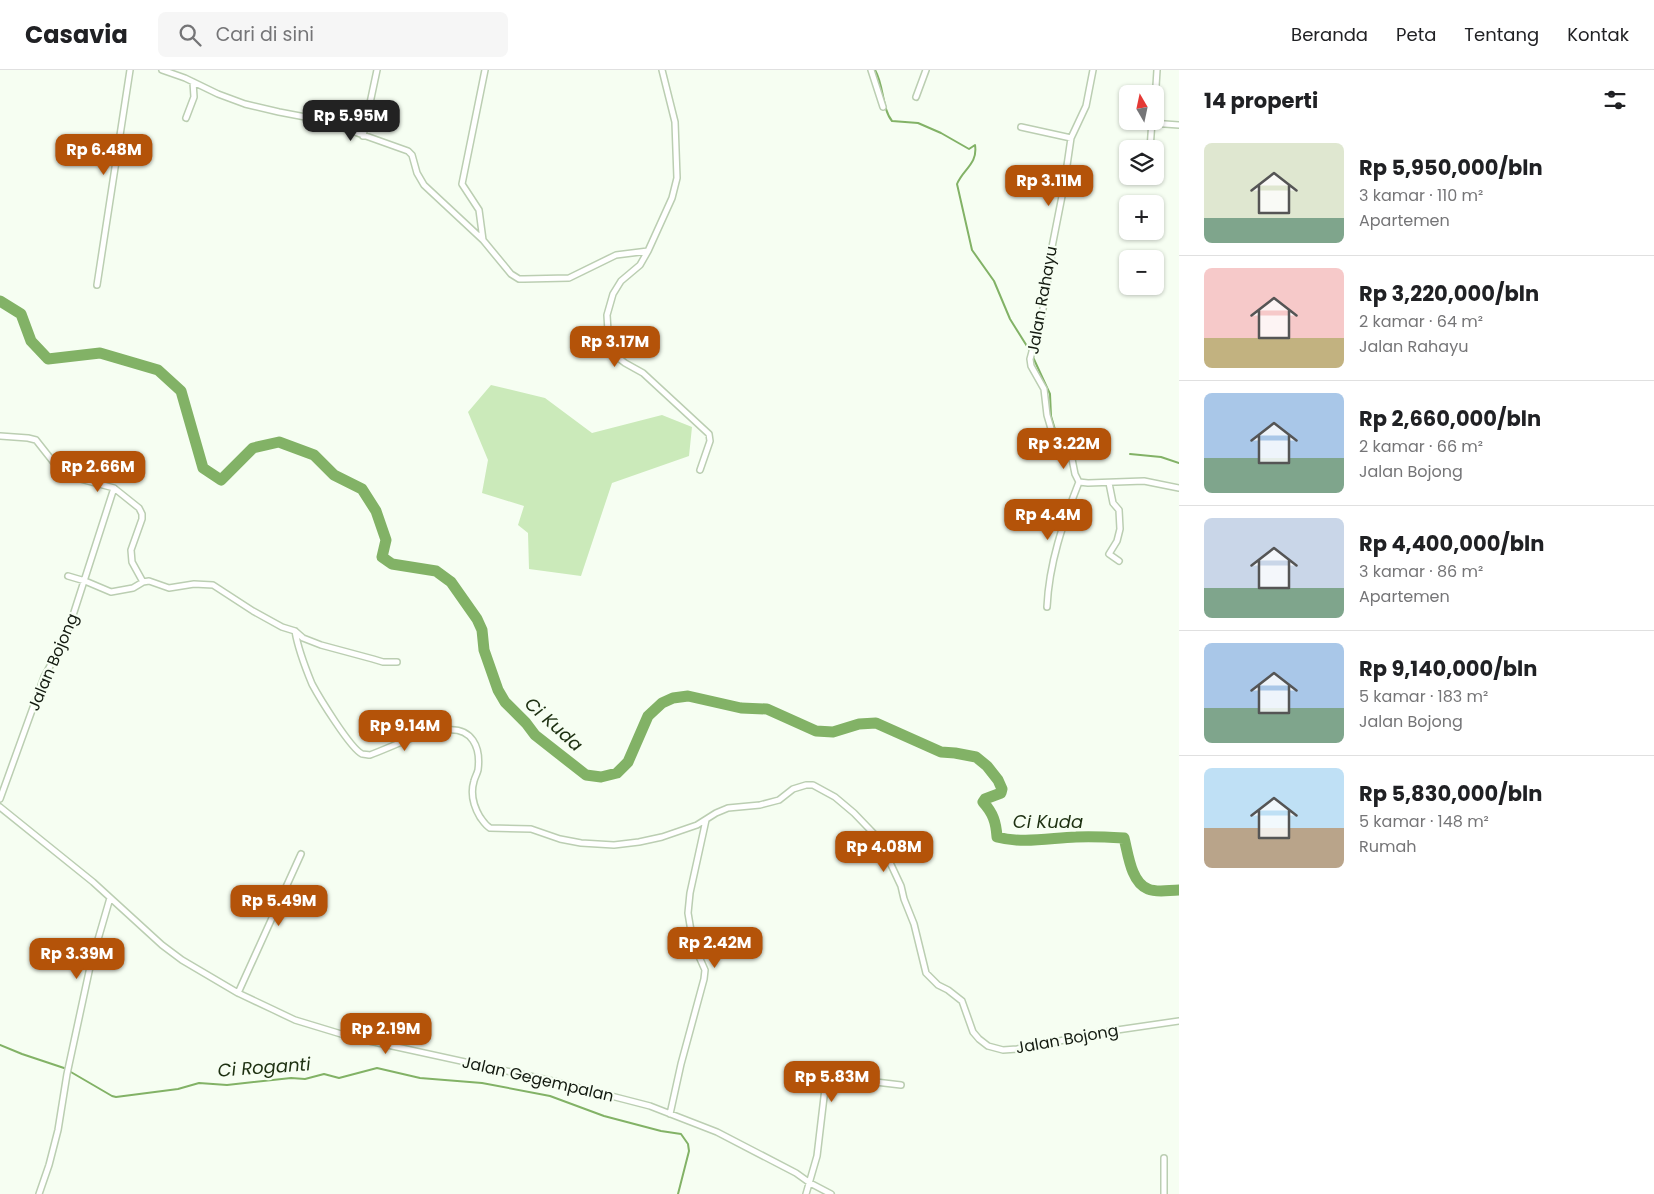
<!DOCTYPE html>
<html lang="id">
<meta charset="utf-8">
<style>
:root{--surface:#fff;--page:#f6f6f6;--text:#202124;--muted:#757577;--line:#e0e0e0;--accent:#b45309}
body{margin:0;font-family:Poppins,sans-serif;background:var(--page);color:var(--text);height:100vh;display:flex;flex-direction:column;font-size:19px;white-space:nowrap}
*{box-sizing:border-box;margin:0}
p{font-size:16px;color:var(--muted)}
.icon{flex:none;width:28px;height:28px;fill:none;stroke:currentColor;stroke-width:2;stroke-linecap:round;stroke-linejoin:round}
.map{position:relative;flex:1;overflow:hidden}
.drawer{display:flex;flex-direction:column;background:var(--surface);width:475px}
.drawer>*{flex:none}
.needle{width:32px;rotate:351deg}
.fabs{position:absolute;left:1119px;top:15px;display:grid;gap:10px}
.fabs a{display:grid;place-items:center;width:45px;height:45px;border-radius:8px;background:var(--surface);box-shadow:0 1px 4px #0004;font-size:25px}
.price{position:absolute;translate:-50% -42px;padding:0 11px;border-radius:10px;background:var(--accent);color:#fff;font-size:16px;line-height:32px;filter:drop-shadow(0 1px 2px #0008)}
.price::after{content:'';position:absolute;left:50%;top:30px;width:15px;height:11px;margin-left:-8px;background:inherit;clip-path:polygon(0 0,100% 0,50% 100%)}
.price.selected{background:#222;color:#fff}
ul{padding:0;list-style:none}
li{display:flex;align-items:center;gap:15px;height:125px;padding:0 25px}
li+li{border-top:1px solid var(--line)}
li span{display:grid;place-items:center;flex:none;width:140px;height:100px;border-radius:8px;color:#555}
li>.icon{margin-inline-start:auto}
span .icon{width:60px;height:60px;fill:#fffc;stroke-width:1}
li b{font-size:21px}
h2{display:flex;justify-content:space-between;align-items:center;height:60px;padding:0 25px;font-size:21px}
header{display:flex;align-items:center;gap:30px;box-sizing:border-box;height:70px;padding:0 25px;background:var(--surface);border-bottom:1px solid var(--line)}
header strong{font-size:24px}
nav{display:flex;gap:28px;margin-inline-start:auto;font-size:18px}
.search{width:350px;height:45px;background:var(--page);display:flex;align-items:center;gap:12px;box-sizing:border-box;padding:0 18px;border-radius:8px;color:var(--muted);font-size:19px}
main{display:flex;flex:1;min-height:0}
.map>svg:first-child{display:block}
.green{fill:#cbeaba}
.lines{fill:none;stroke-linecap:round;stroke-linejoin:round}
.stream{stroke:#82b266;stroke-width:2}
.river{stroke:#82b266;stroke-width:11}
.street-casing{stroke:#bbceb2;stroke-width:8}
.street{stroke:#fff;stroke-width:5}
.labels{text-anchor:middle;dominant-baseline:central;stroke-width:4.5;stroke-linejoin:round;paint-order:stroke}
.street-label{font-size:16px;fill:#131a10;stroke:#f6fef2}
.water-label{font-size:18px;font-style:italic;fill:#1d3011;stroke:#f6fef2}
</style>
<header>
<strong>Casavia</strong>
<div class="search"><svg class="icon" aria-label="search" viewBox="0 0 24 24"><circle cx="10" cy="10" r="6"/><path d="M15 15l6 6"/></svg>Cari di sini</div>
<nav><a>Beranda</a><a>Peta</a><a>Tentang</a><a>Kontak</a></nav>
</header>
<main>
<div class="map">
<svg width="1179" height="1124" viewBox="0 0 1179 1124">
<rect width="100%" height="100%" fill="#f6fef2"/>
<path class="green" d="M491,315L545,328L592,363L662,345L692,357L689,386L612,413L581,506L529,499L528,463L518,455L524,436L482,423L488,390L468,342Z"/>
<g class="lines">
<path class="stream" d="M875,0C884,15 882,39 892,51L918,53L941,63L969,79L975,75C978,94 963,99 957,114L972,180L994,211L1010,249L1030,281
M1032,285L1050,324L1051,346L1056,363
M1059,367L1077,381L1104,383
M1130,384L1161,387L1179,393
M0,975L22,984L64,998L112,1026L116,1027L178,1019L199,1013L227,1015L291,1008L305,1009L324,1004L339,1008L377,998L420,1008L482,1013L550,1026L604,1046L661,1061L681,1064L688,1074L689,1081L678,1124"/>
<path class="river" d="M0,231L21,244L31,271L48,289L100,283L158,300L181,321L203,398L221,410L253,378L279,372L314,385L334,405L362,419L376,441L386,470L382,487L392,494L436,501L451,512L477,549L482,560L484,580L498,620L505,632L526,653L535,665L586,705L601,707L617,703L628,692L648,646L662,633L673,628L688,626L741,638L767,639L816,661L833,662L859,654L876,653L941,682L955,683L976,687L987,696L998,710L1002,719L1001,723L985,729L983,732C993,743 996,752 997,767C1023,774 1050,768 1076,767C1092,766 1108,767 1124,768C1128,783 1131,813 1148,819C1157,823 1169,820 1179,820"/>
<g class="street-casing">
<path id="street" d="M162,0L185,8L218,24L245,34L279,42L321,50L408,81L412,85L417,103L424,115L483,170
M485,0L462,114L479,140L483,170L511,204L519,209H524L569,208L616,185L648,181L672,128L677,108L675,52L662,0
M871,0L883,37
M1093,0L1086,36L1071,68L1064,116L1052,177L1051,191L1042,245L1030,289L1031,296L1044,319L1047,345L1052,362L1071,384L1075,404L1079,412L1088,413L1144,411L1179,418
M916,27L926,0
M1155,32L1157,0
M186,48L194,27L193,12
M1151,53L1179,55
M1021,57L1071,68
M363,66L377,0
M1150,79L1152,51
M648,181L640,195L621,211L613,224L607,245L609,278L612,283L625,293L643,303L709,364L710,371L700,400
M97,215L130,0
M0,366L28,368L36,370L62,403L69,406L114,418L139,438L142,444V449L131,480L132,492L143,512
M1109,413L1113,433L1119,440L1120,459L1117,471L1109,484L1119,491
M68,506L85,511L111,522L133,518L143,512L149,511L169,518L194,514L213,515L253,541L282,557L295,561L303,568L321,575L373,589L383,592H397
M1047,537C1049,493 1063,453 1079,412
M295,561C298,579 305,597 312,614C319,627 350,678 362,684C364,684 368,685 370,685C394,676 420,662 446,660C472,657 481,677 478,700C477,704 475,707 474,711C470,724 473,735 480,747C483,751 485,755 490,758L531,759L560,769L581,773L614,775L639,772L662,767L697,755L716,743L728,738L760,735L779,730L793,719L806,715H813L835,727L854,743L879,769L901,816L904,829L914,854L926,903L938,915L948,920L962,931L973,962L979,969L988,976L1003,980L1017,979L1117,960L1179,951
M0,729L44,607L66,567L114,418
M0,737L93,812L162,875L182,890L238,923L274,940L295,950L351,967L557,1012L650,1036L717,1062L796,1103L810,1113L831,1124
M238,923L301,784
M670,1044L681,994L704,909L705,900L693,873L688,843L690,823L706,750
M39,1124L49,1095L58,1060L67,1004L90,897L110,828
M806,1124L817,1086L826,1010L833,1007L901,1015
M1164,1124V1088"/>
</g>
<use href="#street" class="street"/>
</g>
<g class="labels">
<g class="street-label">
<text transform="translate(1042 230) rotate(-80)">Jalan Rahayu</text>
<text transform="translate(53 592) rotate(-67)">Jalan Bojong</text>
<text transform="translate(1067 969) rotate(-10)">Jalan Bojong</text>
<text transform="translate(538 1009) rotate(13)">Jalan Gegempalan</text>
</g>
<g class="water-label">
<text transform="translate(554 654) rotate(42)">Ci Kuda</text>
<text x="1048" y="751">Ci Kuda</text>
<text transform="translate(264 997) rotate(-4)">Ci Roganti</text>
</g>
</g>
</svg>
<div class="fabs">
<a><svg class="needle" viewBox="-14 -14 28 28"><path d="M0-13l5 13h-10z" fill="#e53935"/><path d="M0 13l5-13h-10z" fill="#757577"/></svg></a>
<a><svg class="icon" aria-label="layers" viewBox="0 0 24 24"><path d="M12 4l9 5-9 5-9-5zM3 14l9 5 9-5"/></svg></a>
<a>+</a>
<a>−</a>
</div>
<b class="price selected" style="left:351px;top:72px">Rp 5.95M</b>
<b class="price" style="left:104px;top:106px">Rp 6.48M</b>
<b class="price" style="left:1049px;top:137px">Rp 3.11M</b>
<b class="price" style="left:615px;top:298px">Rp 3.17M</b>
<b class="price" style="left:1064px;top:400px">Rp 3.22M</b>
<b class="price" style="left:98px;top:423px">Rp 2.66M</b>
<b class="price" style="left:1048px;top:471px">Rp 4.4M</b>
<b class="price" style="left:405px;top:682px">Rp 9.14M</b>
<b class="price" style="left:884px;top:803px">Rp 4.08M</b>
<b class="price" style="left:279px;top:857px">Rp 5.49M</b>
<b class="price" style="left:715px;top:899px">Rp 2.42M</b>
<b class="price" style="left:77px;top:910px">Rp 3.39M</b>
<b class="price" style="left:386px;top:985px">Rp 2.19M</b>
<b class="price" style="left:832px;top:1033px">Rp 5.83M</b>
</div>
<section class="drawer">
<h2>14 properti<svg class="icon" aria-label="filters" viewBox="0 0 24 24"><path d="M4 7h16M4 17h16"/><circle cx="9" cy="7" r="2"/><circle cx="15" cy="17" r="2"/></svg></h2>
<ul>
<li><span style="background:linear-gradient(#dfe7d0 75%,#7fa58c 0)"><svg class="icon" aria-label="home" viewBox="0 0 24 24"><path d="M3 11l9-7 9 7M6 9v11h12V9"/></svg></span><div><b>Rp 5,950,000/bln</b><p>3 kamar · 110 m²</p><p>Apartemen</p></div></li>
<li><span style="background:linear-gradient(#f6c9c9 70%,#c2b280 0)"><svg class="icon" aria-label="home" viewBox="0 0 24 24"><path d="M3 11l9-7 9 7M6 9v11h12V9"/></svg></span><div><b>Rp 3,220,000/bln</b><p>2 kamar · 64 m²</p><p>Jalan Rahayu</p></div></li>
<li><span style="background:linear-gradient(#a9c7e8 65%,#7fa58c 0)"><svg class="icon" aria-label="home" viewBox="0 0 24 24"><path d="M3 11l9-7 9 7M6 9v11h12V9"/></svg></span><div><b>Rp 2,660,000/bln</b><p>2 kamar · 66 m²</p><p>Jalan Bojong</p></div></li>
<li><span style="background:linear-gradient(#c9d6e8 70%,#7fa58c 0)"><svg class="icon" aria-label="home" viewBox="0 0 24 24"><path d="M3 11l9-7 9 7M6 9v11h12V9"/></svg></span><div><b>Rp 4,400,000/bln</b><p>3 kamar · 86 m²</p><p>Apartemen</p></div></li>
<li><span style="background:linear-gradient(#a9c7e8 65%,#7fa58c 0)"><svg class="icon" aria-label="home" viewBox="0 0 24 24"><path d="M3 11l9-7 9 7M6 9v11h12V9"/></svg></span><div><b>Rp 9,140,000/bln</b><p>5 kamar · 183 m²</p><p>Jalan Bojong</p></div></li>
<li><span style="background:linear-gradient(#bfe0f5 60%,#b9a48a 0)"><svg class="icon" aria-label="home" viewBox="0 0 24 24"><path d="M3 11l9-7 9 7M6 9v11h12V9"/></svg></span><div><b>Rp 5,830,000/bln</b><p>5 kamar · 148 m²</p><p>Rumah</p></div></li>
</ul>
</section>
</main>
